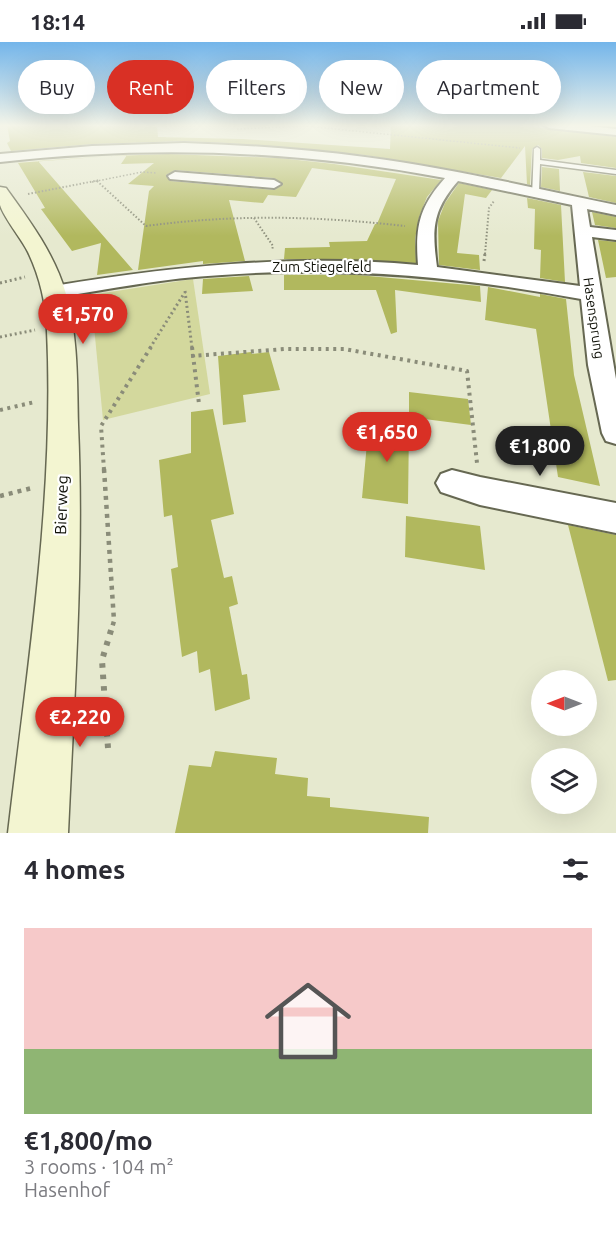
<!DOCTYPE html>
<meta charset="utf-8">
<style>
:root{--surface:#fff;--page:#f2f2f3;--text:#2b2b33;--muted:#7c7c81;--line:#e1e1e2;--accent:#d93025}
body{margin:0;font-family:Ubuntu,sans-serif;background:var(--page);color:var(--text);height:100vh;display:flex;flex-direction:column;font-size:22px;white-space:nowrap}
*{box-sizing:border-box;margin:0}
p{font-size:20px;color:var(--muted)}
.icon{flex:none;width:33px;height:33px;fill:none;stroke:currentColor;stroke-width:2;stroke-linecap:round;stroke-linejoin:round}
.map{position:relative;height:791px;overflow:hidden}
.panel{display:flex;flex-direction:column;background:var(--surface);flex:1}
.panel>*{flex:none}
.guide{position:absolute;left:18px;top:18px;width:580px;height:54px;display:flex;gap:12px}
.needle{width:39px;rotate:270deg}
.tools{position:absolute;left:531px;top:628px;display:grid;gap:12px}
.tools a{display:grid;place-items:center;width:66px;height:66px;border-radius:50%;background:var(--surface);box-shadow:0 6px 24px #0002;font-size:30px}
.price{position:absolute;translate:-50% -51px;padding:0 14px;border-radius:21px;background:var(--accent);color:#fff;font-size:20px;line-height:39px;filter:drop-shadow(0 2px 3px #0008)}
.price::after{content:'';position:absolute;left:50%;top:36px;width:18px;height:14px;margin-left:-9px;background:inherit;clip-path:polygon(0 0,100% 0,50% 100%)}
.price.selected{background:#222;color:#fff}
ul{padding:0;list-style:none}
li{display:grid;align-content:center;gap:12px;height:318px;padding:0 24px}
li+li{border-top:2px solid var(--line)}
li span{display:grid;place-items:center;height:186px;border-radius:0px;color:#555}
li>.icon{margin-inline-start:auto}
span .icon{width:108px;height:108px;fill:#fffc;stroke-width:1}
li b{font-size:26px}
h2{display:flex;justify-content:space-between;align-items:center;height:72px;padding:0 24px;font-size:26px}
.chip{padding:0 21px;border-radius:27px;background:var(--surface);box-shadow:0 6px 24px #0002;font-size:21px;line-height:54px}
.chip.selected{background:var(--accent);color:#fff}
.status{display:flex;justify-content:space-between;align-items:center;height:42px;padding:0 30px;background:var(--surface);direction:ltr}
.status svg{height:16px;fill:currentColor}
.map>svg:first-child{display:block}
.green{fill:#d3d89d}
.building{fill:#b1b85e;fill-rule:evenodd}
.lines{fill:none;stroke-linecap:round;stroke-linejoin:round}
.service-casing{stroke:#666852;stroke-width:3}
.minor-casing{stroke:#666852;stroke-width:4}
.secondary-casing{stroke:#666852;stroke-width:3}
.path-far5{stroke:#8a8c79;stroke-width:1.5;stroke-dasharray:1.5 2;stroke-linecap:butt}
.path-far4{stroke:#8a8c79;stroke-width:2;stroke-dasharray:1.5 2;stroke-linecap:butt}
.path-far3{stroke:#8a8c79;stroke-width:3;stroke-dasharray:2 3;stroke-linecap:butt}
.path-far2{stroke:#8a8c79;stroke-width:4;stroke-dasharray:3 4.5;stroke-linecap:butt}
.path-far1{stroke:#8a8c79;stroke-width:4.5;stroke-dasharray:4 5;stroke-linecap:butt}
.path{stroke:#8a8c79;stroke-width:6;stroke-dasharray:4.5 7;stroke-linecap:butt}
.service{fill:#fff;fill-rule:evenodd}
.minor{fill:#fff;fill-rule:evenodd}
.secondary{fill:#f3f5d1;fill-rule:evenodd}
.labels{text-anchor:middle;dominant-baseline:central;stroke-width:4.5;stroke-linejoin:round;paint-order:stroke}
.far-street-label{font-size:14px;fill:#101108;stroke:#fff}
.street-label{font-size:16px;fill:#101108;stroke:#fff}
</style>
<div class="status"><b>18:14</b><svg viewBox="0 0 49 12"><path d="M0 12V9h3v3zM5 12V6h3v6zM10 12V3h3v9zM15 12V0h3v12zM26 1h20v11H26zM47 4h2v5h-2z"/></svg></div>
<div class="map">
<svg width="616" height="791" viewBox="0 0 616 791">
<rect width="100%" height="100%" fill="#e6e9cf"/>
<path class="green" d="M193,237L210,352L103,378L91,253Z"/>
<path class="building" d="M7,83H157L158,95L243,97L390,107L391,83H517L616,95V126L581,121L580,114L558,118L542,116V107L538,103L532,107L530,143L527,142L525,104L501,136L365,113L229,101L184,99L92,102L11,109L7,101L10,99Z
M168,112L279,116L334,122L441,138L427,155L419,175L415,197L416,221L284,217L285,206L330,205L329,200L367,199L375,182H377L396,137L312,126L296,155L268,153L263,161L229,158L245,219L203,222V219L138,228L149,149L154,144L128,142L154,121L121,122L127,113L38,119L133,228L97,233L101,201L72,209L41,167L45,166L18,121H16L112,114ZM175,128L274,136L283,143L274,148L170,139L166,133Z
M542,125L559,127L560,149L541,145Z
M583,130L616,134V161L589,155Z
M459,141L492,148L486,156L465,152L457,211L479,213L480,228L439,223L438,179L445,161Z
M527,156L561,163L565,240L540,236L541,208L534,207L535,167L528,166Z
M592,170L616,175V186L595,183Z
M598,198L616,200V235L606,236Z
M284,233H357L480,244L481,260L395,248L397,290L391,292L376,248H284Z
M249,234L253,249L202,252L203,237Z
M488,245L540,255V252L566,257L574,333L600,444L558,435L536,287L485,278Z
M251,310L252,312L269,310L280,348L243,353L246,380L223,383L218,314Z
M409,350L468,357L471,383L409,375Z
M213,367L234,472L211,478L224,536L232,534L238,562L229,565L242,633L247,632L250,657L215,669L210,627L199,631L197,609L182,615L171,527L178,525L172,473L164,475L159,418L191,411V370Z
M369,379L409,384L408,462L362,456Z
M406,474L480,484L485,528L405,515Z
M568,483L616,493V638L608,639Z
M215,709L277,716L275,732L308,736L307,754L330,756V765L429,775L428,791H175L189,723L211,725Z"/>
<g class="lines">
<g class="service-casing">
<path id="service" d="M537,105L540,107V118L616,128V132L540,122L539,151L532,153L534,107Z"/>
</g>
<g class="minor-casing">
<path id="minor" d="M544,83H581L616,87V93L549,86Z
M184,101C244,103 305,107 365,115C450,126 533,146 616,163V173L587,167L590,185L616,188V198L592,195L616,337V402L606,399L602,391L588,323L581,257C462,235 342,224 222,233C165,236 110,247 54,256L47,254L44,250L47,246L54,244C175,224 295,212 418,223C415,185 419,165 445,136C297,108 150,103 0,120V112L92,104ZM458,139L572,163L580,244L437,225C432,187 432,169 458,139Z
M175,130L274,138L281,142L274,146L170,137L168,134Z
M452,428L480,435L616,461V491L480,463L441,450L436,441L441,432Z"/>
</g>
<g class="secondary-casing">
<path id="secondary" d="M0,145L6,146C30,179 55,213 66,252C78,294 77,340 78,383C84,519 74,655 68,791H8C27,628 55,453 47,289C46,261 40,235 28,210C21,196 4,176 0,163C0,158 0,150 0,145Z"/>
</g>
<path class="path-far5" d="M237,87L306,84L520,106
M92,140L142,130L156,131"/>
<path class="path-far4" d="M97,139L146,184C236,172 315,174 405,184
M28,152L100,138
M254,176L273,204L272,208
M485,212L489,166L494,159"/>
<path class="path-far3" d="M484,219L485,211
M0,241L25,235
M185,249L192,306
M0,295L35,288
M150,306L185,250"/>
<path class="path-far2" d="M192,305L199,362
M191,314L285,307H344L467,329L477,421
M0,368L35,360
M104,428L101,384L151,305"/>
<path class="path-far1" d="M104,427L114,579L112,586
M0,454L32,446"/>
<path class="path" d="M108,706L102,618L112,585"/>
<use href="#service" class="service"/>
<use href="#minor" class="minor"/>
<use href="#secondary" class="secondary"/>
</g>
<linearGradient id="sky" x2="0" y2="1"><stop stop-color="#73b5ea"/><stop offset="0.43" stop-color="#f4f5e9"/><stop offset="1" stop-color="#f4f5e9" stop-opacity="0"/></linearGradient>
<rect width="616" height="194" fill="url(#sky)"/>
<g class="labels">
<g class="far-street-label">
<text x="322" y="225">Zum Stiegelfeld</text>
<text transform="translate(594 276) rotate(82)">Hasensprung</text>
</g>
<g class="street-label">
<text transform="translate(61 463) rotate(-88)">Bierweg</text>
</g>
</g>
</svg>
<div class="tools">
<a><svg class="needle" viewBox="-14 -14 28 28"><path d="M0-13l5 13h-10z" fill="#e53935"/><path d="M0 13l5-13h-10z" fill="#7c7c81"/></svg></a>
<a><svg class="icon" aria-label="layers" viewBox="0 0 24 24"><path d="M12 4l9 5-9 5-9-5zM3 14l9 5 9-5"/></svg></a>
</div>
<b class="price" style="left:83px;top:303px">€1,570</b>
<b class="price" style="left:387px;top:421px">€1,650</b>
<b class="price selected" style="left:540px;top:435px">€1,800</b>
<b class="price" style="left:80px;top:706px">€2,220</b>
<div class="guide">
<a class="chip">Buy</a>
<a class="chip selected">Rent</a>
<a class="chip">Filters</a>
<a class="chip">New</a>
<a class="chip">Apartment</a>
</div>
</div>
<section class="panel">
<h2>4 homes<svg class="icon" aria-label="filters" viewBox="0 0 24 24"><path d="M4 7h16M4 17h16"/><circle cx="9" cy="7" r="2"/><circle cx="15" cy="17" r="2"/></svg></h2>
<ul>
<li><span style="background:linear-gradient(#f6c9c9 65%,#8fb573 0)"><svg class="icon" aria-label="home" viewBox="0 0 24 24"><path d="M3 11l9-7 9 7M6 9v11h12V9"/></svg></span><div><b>€1,800/mo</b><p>3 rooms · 104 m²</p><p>Hasenhof</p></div></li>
</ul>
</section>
